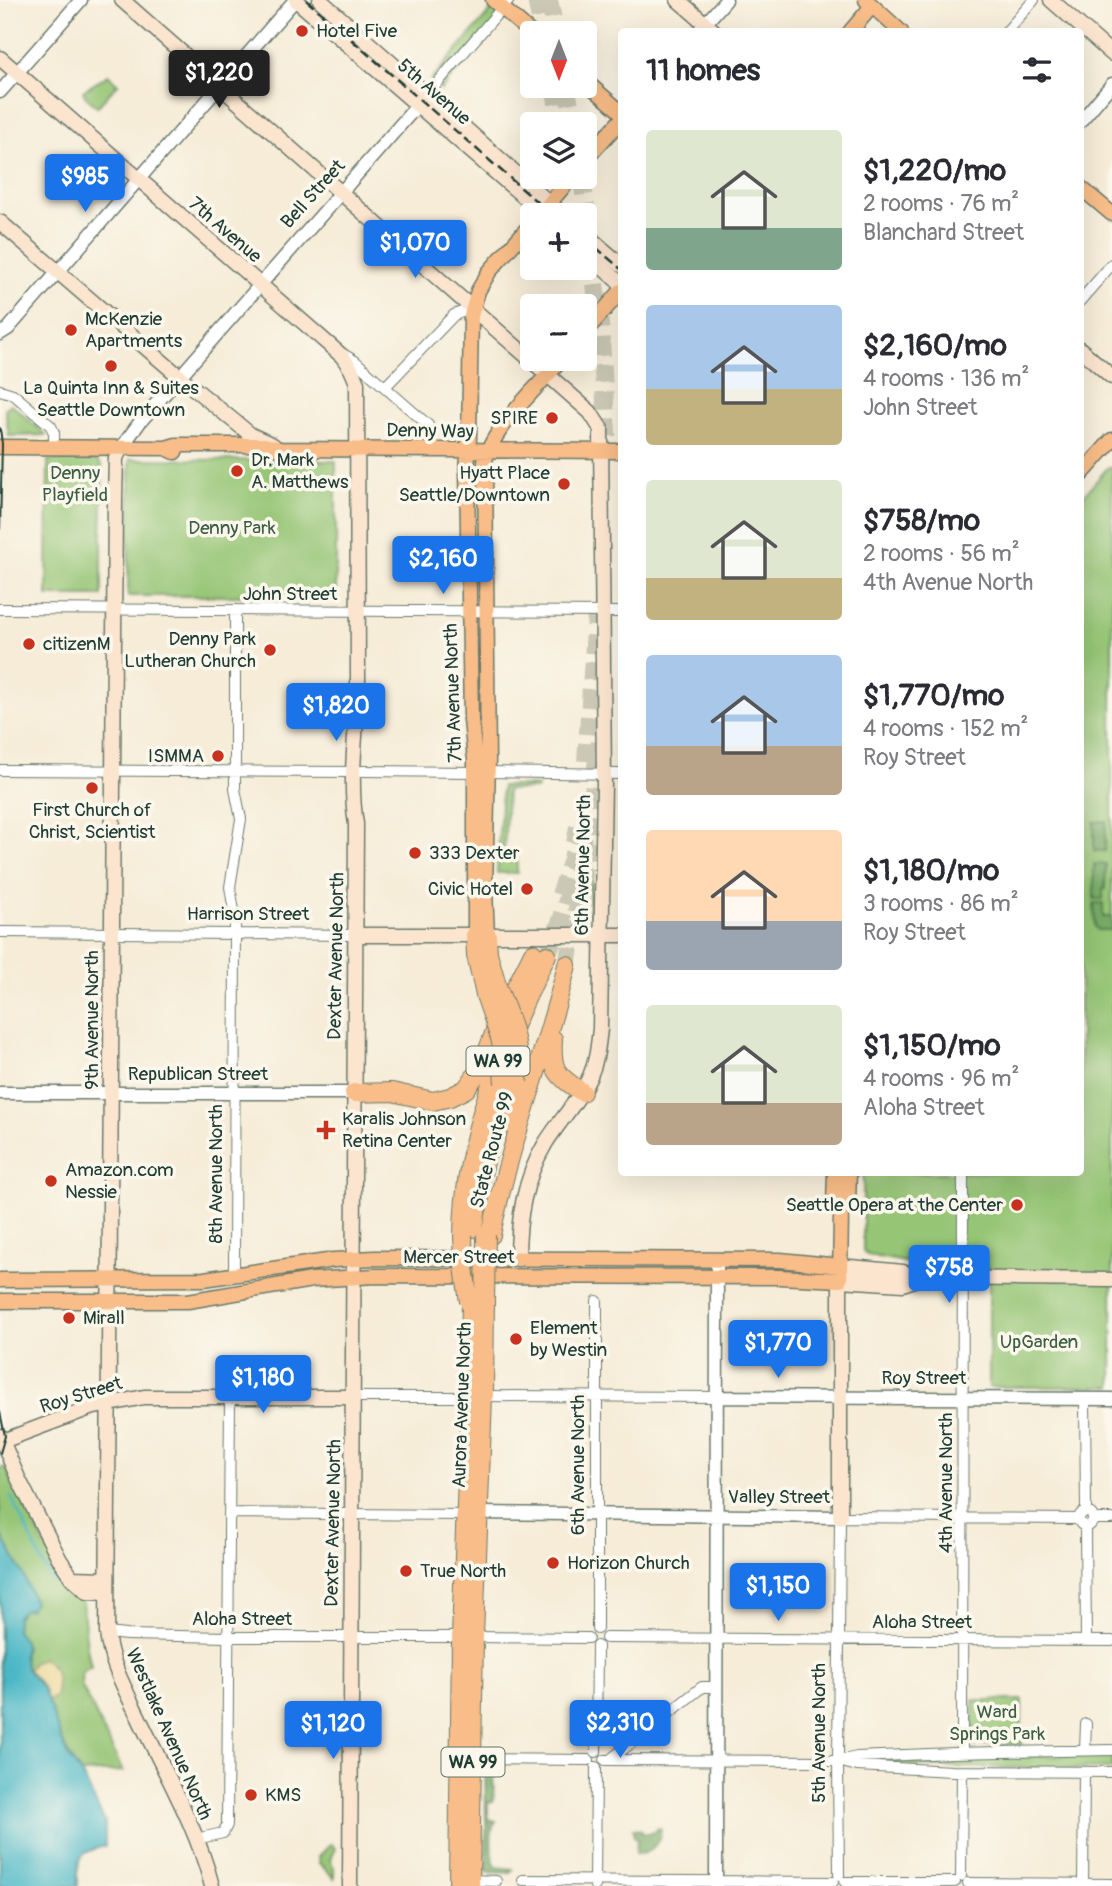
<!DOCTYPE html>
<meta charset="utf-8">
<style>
:root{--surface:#fff;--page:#f2f2f3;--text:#2b2b33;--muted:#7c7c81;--accent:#1a73e8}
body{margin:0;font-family:Pangolin,sans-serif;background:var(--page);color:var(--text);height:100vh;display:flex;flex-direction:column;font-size:26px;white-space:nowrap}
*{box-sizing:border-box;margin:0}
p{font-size:23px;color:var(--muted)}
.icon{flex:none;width:38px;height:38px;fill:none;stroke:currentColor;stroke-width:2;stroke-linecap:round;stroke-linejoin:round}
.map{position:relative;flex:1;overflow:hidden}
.drawer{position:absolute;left:618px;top:28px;width:466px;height:1148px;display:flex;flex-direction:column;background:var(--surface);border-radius:7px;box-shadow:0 7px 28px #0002}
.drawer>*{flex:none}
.needle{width:46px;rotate:180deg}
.fabs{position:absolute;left:520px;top:21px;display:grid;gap:14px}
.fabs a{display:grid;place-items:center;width:77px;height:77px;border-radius:7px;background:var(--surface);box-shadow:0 7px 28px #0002;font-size:35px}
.price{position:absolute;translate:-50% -60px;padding:0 16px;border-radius:7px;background:var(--accent);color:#fff;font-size:23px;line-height:46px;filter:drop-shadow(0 2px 4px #0008)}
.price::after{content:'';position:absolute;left:50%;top:42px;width:21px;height:16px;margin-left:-10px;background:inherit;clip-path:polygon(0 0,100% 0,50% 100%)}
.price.active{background:#222;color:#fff}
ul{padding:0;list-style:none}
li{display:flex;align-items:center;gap:21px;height:175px;padding:0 28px}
li span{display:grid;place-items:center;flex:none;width:196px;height:140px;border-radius:7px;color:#555}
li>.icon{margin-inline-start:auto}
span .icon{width:84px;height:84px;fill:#fffc;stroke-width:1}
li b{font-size:30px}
h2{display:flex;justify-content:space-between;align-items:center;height:84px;padding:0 28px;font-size:30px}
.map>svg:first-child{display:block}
.green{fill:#95c574;stroke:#5a8154;stroke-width:2}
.forest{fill:#78aa66;stroke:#4c744d;stroke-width:2}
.sand{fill:#eeda9e;stroke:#868c69;stroke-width:2}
.water{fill:#4bb7c6;stroke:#357a7d;stroke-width:2}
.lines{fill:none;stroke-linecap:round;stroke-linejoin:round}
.stream{stroke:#4bb7c6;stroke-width:2.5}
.motorway-tunnel{stroke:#cbc9b6;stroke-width:18;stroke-dasharray:18 9;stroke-linecap:butt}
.minor-casing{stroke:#6a7a6d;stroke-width:12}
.tertiary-casing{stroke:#6a7a6d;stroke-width:15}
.secondary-casing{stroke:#6a7a6d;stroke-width:17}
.primary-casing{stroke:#6a7a6d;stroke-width:17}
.trunk-casing{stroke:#6a7a6d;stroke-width:18}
.motorway-casing{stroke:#6a7a6d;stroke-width:20}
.minor{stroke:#fff;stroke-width:10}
.tertiary{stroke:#fff;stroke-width:12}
.secondary{stroke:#fce5cf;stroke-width:14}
.primary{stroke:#f8bd88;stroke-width:14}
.trunk{stroke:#f8bd88;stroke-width:16}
.motorway{stroke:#f8bd88;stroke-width:18}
.tram{stroke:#1f3d34;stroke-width:2}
.rail{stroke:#1f3d34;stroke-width:2.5;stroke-dasharray:10 5;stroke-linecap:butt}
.motorway-bridge-casing{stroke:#6a7a6d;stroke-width:20;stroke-linecap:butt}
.motorway-bridge{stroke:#f8bd88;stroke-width:18}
.poi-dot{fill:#c8321e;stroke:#fbf7ec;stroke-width:2.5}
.labels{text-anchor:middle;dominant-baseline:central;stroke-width:7;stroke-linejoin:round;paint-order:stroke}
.shield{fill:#fbf7ec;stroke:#61756b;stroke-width:2}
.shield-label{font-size:18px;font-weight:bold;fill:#1f3d34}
.poi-label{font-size:19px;fill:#1f3d34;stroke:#fbf7ec;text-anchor:start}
.street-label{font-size:19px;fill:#1f3d34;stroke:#fbf7ec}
.park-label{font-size:19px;fill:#3c5f44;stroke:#fbf7ec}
</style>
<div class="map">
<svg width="1112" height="1886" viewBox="0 0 1112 1886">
<rect width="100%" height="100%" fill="#fbf7ec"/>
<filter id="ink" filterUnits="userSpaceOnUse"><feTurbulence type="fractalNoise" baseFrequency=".0143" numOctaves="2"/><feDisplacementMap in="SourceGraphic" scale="14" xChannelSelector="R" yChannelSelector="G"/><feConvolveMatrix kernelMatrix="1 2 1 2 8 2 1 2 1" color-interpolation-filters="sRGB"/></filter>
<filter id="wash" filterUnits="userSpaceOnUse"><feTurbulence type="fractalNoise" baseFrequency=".00686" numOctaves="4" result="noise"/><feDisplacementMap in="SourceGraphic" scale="28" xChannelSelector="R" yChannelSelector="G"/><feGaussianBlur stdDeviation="1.57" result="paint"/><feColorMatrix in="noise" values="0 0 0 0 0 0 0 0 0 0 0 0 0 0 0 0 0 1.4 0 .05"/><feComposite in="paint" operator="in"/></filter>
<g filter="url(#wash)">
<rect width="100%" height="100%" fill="#f6ecd7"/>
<path class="green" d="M500,0H519L441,90L431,80Z
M108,75L118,84L97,107L85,96L83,91Z
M11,404L46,435L9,436L5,409Z
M130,459L336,461V596H128Z
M48,460H96L102,466V596H47Z
M1108,467H1112V1387H989V1267L921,1265L867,1255L863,1251V1173L1080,1172V500Z
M502,786H537V789L507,790L504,854H517V873H497Z
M589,840H591L592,915H589Z
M5,1467L69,1591L82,1599L87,1648L91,1667L82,1672L81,1685L123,1771L81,1773C62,1748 59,1730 48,1702C41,1684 18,1669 25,1647L16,1631L17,1617L23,1610V1574L0,1532V1468Z
M973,1700H1022V1745H973Z
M1112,1755V1769L954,1767V1757Z
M952,1757L951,1767L859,1763L856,1761Z
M331,1844L335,1848L330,1860L334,1868V1878L319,1863L318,1857Z"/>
<path class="forest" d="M1106,821L1105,851H1094V822Z
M1094,864H1106L1105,889H1103V899H1094Z
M1094,903H1103V917H1112V930H1098L1095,927Z
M485,1769L492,1770L493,1773L494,1798L493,1802H488V1819L496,1821C489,1829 490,1859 497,1867L513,1869L511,1873L487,1872Z
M658,1828L661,1829C660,1842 651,1855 636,1854L637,1840L634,1837L633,1829L641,1830L643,1834L653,1832Z"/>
<path class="sand" d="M42,1658C57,1665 59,1682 55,1697L48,1701L43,1688L28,1670L33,1663Z"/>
<path class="water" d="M0,1532L23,1574L34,1602L30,1609L23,1610L17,1617L16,1631L24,1641L25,1647L23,1655L27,1670L43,1688L67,1754L81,1773L105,1822V1846C76,1853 78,1858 78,1886H0Z"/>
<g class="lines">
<path class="stream" d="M11,1497L52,1582"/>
</g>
</g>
<g filter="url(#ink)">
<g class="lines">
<path class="motorway-tunnel" d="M536,0L543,33
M549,0L556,33
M554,86L561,124
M566,86L574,124
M582,177L600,325L608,448
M586,761L597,600
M560,895L572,859L578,827
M547,955L562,918L571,886
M567,965L583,875L599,742"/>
<g class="minor-casing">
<path id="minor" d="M1006,32L1034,0
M427,95L509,0
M1080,301L1112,264
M343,354L355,361L428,425
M385,387L454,315L473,308
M0,390L13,394L51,426L54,433V447
M0,609L621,612
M0,770L354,772
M362,771L475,772
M488,772L621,774
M0,932L355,935
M234,1276L235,917L230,887L241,819L235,789V611
M597,1301V1629
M484,1396L717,1397
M354,1397H469
M1085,1398L1086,1511
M1079 1519a7 7 0 1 1 14 0a7 7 0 1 1-14 0Z
M229,1513L464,1515
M1093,1519H1112
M1085,1526L1086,1640
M107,1633L127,1635L229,1637H460
M475,1637L588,1638
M606,1638L1112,1641
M1085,1750L1086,1724
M596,1752L597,1646
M962,1753L963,1172
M473,1759L589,1760
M611,1759L702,1687H717
M605,1760L838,1761L857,1757L953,1753L1112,1750
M838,1761L857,1766L952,1771L1112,1772
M196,1839L223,1833L227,1825L230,1397
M839,1875L838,1761L840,1517L1078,1519
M961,1876L962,1771
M471,1880L496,1881
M523,1880L833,1882
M845,1882H955
M968,1883L1112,1884
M595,1886L596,1767
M1083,1886L1084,1772"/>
</g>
<g class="tertiary-casing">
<path id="tertiary" d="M698,32L726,0
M0,92L81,0
M1080,122L1112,84
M0,334L8,329L295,0
M121,448L140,422L423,99
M0,1093H354
M717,1397L1112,1399
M479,1513L840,1517
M716,1886L717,1260"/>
</g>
<g class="secondary-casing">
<path id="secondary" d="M122,0L590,412L601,429L604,783L600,1029C598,1045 597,1061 590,1076C579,1101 559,1121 545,1144C524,1180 518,1218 518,1259
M296,0L545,215
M320,0L563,215
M678,0L715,32
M1051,0L1112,54
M0,58L342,356L351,369L357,383L358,677C358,726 348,776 356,824L350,1886
M0,222L180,377L251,435L273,445
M584,233L621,265
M584,251L621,284
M1080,349L1112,377
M121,448L116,458L115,498L107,1633C110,1663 126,1691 139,1718C165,1773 197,1827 212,1886
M355,935H621
M840,1266L903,1272L919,1278L1112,1280
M0,1436L18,1478L60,1560L72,1578L87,1592L107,1593
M0,1442L90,1408L144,1397H354
M840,1517V1280L903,1284L919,1278
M72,1578L107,1579"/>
</g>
<g class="primary-casing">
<path id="primary" d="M493,0L532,34
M866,0L901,32
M850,32L872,6
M584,80L621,112
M584,161L621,120
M1080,187L1112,214
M539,215L572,177
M584,333L621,291
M0,447L166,448L175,452
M166,448L176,445H265L280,449L621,451
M1080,476L1112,440
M475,935V760L471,720L467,470L469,438L471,316L478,291L489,272L532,223
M487,935L485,889L488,760L485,461C492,428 540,385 562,359
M841,1212L848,1204L849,1172
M0,1280L204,1279L334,1260L375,1258L780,1260L840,1266
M0,1301H188L312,1280L375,1276L779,1277L840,1280L841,1212L834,1204L835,1172"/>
</g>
<g class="trunk-casing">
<path id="trunk" d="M457,1886L460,1637L469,1397
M471,1886L475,1637L484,1396"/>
</g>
<g class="motorway-casing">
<path id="motorway" d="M475,935L476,955L485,995
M487,935L488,953L498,989
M553,1039C551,1070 556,1075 582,1092
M354,1093L392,1092L433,1101L450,1097L466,1089L481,1068L498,1023L533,953
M509,1122L518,1081
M474,1228L481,1179L504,1083
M463,1235C464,1133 503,1044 547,955
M491,1235C509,1143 545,1056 567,965
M484,1396L485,1303
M469,1397L471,1303"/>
</g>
<use href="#minor" class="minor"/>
<use href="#tertiary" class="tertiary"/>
<use href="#secondary" class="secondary"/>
<use href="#primary" class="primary"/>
<use href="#trunk" class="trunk"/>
<use href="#motorway" class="motorway"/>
<path class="tram" d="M0,428L2,444L0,529
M0,1412L5,1436L0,1453"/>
<path class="rail" d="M306,0L552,215
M584,237L621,269"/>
<g class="motorway-bridge-casing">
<path id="motorway-bridge" d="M498,989C511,1020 521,1048 518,1081
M485,995L501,1041L504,1083
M463,1235L464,1267L469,1302
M485,1303L486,1235"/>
</g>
<use href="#motorway-bridge" class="motorway-bridge"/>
</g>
</g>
<g class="poi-dot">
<circle cx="302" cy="31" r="7"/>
<circle cx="71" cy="330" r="7"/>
<circle cx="111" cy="366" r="7"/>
<circle cx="552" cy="418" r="7"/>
<circle cx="237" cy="471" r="7"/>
<circle cx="564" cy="484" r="7"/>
<circle cx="29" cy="644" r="7"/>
<circle cx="270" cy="650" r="7"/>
<circle cx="218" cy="756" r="7"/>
<circle cx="92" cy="788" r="7"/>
<circle cx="415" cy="853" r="7"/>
<circle cx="527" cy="889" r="7"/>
<path d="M322.5 1119.5h7v7h7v7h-7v7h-7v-7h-7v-7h7z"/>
<circle cx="51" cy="1181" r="7"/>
<circle cx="1017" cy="1205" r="7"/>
<circle cx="69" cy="1318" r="7"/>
<circle cx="516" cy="1339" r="7"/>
<circle cx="553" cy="1563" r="7"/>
<circle cx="406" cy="1571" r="7"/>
<circle cx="251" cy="1795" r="7"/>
</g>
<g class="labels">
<g class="shield">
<rect x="466.5" y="1046.5" width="63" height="29" rx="5"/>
<rect x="441.5" y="1747.5" width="63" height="29" rx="5"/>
</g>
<g class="shield-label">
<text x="498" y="1061">WA 99</text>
<text x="473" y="1762">WA 99</text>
</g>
<g class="poi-label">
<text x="316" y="31">Hotel Five</text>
<text x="85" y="319">McKenzie<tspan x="85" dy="22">Apartments</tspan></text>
<text x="111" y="388" text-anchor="middle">La Quinta Inn &amp; Suites<tspan x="111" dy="22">Seattle Downtown</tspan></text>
<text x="538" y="418" text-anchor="end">SPIRE</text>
<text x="251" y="460">Dr. Mark<tspan x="251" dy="22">A. Matthews</tspan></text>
<text x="550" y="473" text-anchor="end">Hyatt Place<tspan x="550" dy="22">Seattle/Downtown</tspan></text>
<text x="256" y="639" text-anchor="end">Denny Park<tspan x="256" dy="22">Lutheran Church</tspan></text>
<text x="43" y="644">citizenM</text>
<text x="204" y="756" text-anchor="end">ISMMA</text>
<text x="92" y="810" text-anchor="middle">First Church of<tspan x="92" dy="22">Christ, Scientist</tspan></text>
<text x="429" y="853">333 Dexter</text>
<text x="513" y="889" text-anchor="end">Civic Hotel</text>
<text x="342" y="1119">Karalis Johnson<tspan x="342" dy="22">Retina Center</tspan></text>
<text x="65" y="1170">Amazon.com<tspan x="65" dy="22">Nessie</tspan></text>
<text x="1003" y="1205" text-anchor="end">Seattle Opera at the Center</text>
<text x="83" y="1318">Mirall</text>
<text x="530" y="1328">Element<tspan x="530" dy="22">by Westin</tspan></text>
<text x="567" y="1563">Horizon Church</text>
<text x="420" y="1571">True North</text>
<text x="265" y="1795">KMS</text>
</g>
<g class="street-label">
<text transform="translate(434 92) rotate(41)">5th Avenue</text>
<text transform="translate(313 194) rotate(-48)">Bell Street</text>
<text transform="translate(225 230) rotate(41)">7th Avenue</text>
<text transform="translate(430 431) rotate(1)">Denny Way</text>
<text x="290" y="594">John Street</text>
<text transform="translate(453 693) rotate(-92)">7th Avenue North</text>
<text transform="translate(583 865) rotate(-89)">6th Avenue North</text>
<text x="248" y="914">Harrison Street</text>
<text transform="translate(336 956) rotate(-89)">Dexter Avenue North</text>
<text transform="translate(92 1020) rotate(-90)">9th Avenue North</text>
<text x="198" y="1074">Republican Street</text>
<text transform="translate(492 1150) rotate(-75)">State Route 99</text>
<text transform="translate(216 1174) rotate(-90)">8th Avenue North</text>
<text x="459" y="1257">Mercer Street</text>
<text x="924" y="1378">Roy Street</text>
<text transform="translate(81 1395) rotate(-17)">Roy Street</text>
<text transform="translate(462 1405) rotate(-88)">Aurora Avenue North</text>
<text transform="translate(578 1465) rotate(-90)">6th Avenue North</text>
<text transform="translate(946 1483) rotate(-90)">4th Avenue North</text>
<text x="779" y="1497">Valley Street</text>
<text transform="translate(333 1523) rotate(-89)">Dexter Avenue North</text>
<text x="242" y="1619">Aloha Street</text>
<text x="922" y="1622">Aloha Street</text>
<text transform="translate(819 1733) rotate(-90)">5th Avenue North</text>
<text transform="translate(169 1734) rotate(66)">Westlake Avenue North</text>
</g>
<g class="park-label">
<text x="75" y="473">Denny<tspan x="75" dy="22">Playfield</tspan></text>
<text x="232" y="528">Denny Park</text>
<text x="1039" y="1342">UpGarden</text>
<text x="997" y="1712">Ward<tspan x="997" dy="22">Springs Park</tspan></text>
</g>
</g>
</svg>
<div class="fabs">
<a><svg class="needle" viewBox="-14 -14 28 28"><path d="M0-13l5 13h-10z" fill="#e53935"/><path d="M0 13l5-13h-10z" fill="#7c7c81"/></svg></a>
<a><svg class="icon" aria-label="layers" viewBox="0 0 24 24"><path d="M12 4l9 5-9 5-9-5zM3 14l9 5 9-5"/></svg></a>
<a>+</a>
<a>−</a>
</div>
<b class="price active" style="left:219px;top:110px">$1,220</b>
<b class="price" style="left:85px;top:214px">$985</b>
<b class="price" style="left:415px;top:280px">$1,070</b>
<b class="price" style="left:443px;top:596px">$2,160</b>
<b class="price" style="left:336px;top:743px">$1,820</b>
<b class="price" style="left:949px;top:1305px">$758</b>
<b class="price" style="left:778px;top:1380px">$1,770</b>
<b class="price" style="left:263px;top:1415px">$1,180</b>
<b class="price" style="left:778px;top:1623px">$1,150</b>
<b class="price" style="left:620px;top:1760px">$2,310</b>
<b class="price" style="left:333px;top:1761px">$1,120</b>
<section class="drawer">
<h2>11 homes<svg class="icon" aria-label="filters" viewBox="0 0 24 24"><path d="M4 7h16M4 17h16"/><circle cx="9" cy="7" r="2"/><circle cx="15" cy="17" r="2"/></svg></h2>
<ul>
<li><span style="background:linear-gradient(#dfe7d0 70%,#7fa58c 0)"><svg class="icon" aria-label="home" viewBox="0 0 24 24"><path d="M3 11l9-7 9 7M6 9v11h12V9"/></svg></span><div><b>$1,220/mo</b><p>2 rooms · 76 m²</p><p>Blanchard Street</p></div></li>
<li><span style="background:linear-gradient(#a9c7e8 60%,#c2b280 0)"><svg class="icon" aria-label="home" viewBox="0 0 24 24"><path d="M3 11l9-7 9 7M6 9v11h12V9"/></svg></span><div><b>$2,160/mo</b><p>4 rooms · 136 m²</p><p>John Street</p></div></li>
<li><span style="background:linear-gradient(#dfe7d0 70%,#c2b280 0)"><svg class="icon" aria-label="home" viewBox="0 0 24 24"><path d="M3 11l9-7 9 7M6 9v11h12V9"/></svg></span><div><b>$758/mo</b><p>2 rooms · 56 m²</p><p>4th Avenue North</p></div></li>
<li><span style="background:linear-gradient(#a9c7e8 65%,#b9a48a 0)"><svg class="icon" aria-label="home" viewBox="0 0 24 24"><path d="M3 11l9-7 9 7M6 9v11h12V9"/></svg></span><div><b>$1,770/mo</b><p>4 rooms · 152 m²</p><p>Roy Street</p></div></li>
<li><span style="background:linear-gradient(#ffd9b3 65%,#9aa5b1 0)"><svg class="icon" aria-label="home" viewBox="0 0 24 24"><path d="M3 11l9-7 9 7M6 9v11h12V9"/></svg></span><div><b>$1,180/mo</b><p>3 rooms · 86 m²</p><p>Roy Street</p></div></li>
<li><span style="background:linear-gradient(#dfe7d0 70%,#b9a48a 0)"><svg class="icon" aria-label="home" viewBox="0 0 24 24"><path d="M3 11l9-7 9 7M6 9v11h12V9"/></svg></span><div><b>$1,150/mo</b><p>4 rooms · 96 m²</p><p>Aloha Street</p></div></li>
</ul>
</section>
</div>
